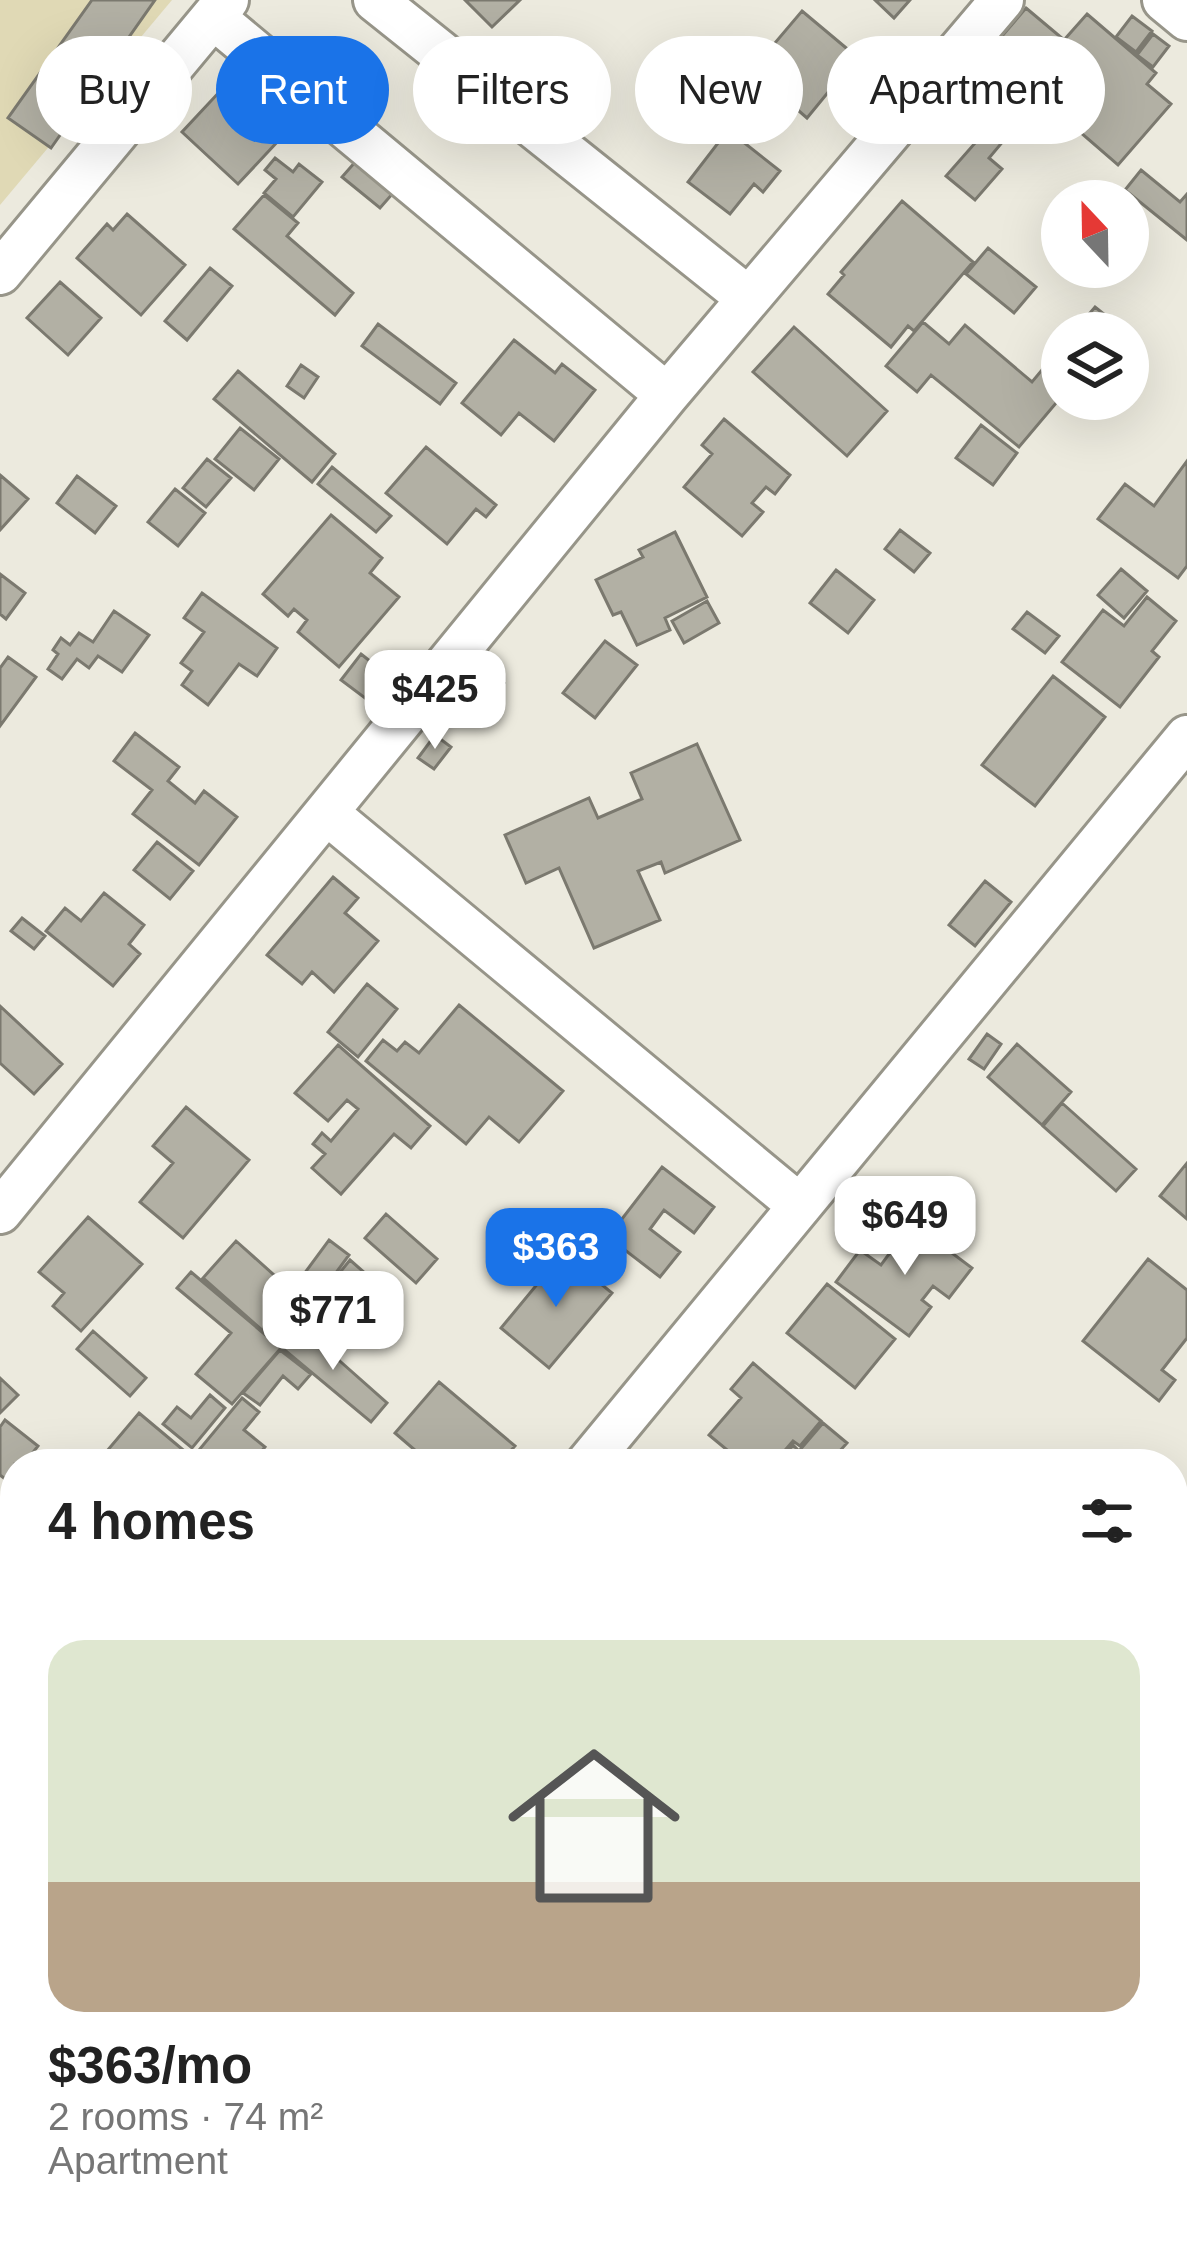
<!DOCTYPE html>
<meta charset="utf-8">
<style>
:root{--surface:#fff;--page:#f6f6f6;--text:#222;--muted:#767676;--accent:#1a73e8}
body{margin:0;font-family:Helvetica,sans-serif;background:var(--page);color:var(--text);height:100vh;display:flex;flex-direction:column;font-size:45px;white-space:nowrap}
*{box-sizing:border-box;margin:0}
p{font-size:39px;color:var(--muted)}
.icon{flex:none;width:66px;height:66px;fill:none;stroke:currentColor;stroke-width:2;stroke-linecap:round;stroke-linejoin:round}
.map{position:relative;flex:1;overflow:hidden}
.sheet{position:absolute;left:0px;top:1449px;width:1188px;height:804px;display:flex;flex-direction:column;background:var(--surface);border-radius:48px 48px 0 0;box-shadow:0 12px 48px #0002}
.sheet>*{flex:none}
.top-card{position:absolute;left:36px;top:36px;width:1116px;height:108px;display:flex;gap:24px}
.needle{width:78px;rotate:338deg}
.buttons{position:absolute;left:1041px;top:180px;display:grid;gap:24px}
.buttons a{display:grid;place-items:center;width:108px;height:108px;border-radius:50%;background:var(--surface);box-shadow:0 12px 48px #0002;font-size:60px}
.price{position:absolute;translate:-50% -102px;padding:0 27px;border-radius:24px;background:#fff;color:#222;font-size:39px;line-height:78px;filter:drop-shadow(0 3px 6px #0008)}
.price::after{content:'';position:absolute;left:50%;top:72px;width:36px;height:27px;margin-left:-18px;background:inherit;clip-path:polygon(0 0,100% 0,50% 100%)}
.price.current{background:var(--accent);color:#fff}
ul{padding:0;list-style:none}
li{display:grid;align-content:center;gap:24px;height:636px;padding:0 48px}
li span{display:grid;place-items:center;height:372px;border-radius:36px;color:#555}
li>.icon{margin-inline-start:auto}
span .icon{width:216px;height:216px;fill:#fffc;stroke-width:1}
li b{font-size:51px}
h2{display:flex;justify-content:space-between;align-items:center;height:144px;padding:0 48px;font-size:51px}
.tag{padding:0 42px;border-radius:54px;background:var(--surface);box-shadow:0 12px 48px #0002;font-size:42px;line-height:108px}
.tag.current{background:var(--accent);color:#fff}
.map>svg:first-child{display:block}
.green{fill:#e0d9b5}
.building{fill:#b2b0a4;stroke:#7b796f;stroke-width:3}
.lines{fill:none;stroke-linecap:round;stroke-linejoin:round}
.street-casing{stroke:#979589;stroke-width:48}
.primary-casing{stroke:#cbcac9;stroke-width:72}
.street{stroke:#fff;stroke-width:42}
.primary{stroke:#cdaae3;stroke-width:66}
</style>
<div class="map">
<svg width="1187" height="2253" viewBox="0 0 1187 2253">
<rect width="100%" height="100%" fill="#eceade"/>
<path class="green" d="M0,0H172L0,205Z"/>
<path class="building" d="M92,0H155L51,148L8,118Z
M465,0H520L492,27Z
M875,0H910L894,18Z
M1026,8L1063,39L1047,58L1057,66L1025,103L978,64Z
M802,11L857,57L807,118L752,70Z
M1087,14L1156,73L1147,84L1171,104L1118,165L1035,93L1059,66L1049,57Z
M1132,16L1152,31L1136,52L1116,37Z
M1153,34L1169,46L1153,67L1137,55Z
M223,88L279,140L238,184L182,132Z
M990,126L1005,139L989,158L1002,169L975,200L946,176Z
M728,130L780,171L763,192L754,184L730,214L688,182Z
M275,158L293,172L299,164L322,182L293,217L264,193L276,179L265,170Z
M356,161L394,192L380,208L342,177Z
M1141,170L1180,202L1187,194V240L1125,190Z
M264,195L298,223L287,236L353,293L335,315L234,229Z
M902,201L973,262L914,331L908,326L891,347L828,294L844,275L841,272Z
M127,214L185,265L141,315L77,258L107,224L113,230Z
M988,248L1036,287L1014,313L966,274Z
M210,268L232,286L187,340L165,321Z
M60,282L101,318L68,355L27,318Z
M1095,307L1120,327L1115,333H1073Z
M923,322L949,344L965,325L1032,382L1062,346V396L1019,447L931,375L917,392L886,366Z
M378,324L456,383L440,404L362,346Z
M794,327L887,411L847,456L753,372Z
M514,340L555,373L562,364L595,390L554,441L519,413L501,435L462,403Z
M301,365L318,377L304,398L287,386Z
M238,371L335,454L312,482L214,399Z
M724,419L790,475L775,494L766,487L752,503L763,512L742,536L684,487L712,454L702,445Z
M981,425L1017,453L993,485L956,458Z
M240,428L279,459L254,490L215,459Z
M426,447L496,505L486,517L476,509L447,544L386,493Z
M207,459L231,478L206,507L183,488Z
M1187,461V566L1178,578L1098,519L1125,484L1154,506Z
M332,467L391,516L376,532L318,484Z
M0,475L28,499L0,530Z
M77,476L116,506L95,533L57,503Z
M175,489L205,513L178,546L148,522Z
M331,515L382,558L370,573L399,597L339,667L298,632L307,620L294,609L288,616L263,594Z
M900,530L930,553L914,572L885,549Z
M675,532L707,597L665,618L670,630L637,645L621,612L613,615L596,580L643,557L639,550Z
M1121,569L1147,591L1124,618L1098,595Z
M836,570L874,600L848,633L810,603Z
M0,574L25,593L6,619L0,614Z
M202,593L277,648L257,676L239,664L208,705L182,685L192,671L181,663L204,632L184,618Z
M1147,597L1176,621L1152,651L1159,657L1120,707L1062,662L1103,610L1124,626Z
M707,601L719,623L684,643L672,621Z
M114,611L149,635L122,672L98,656L89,668L77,659L62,679L48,669L58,654L53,650L61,638L70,645L79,633L93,642Z
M1027,612L1059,636L1045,653L1013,629Z
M605,641L637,665L595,718L563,693Z
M361,654L385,673L365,698L341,680Z
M8,657L36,677L0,726V668Z
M484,668L504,683L487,706L467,691Z
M1053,676L1105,717L1035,806L982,765Z
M135,733L179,767L168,781L195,803L204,791L237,817L199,865L133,814L152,790L114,761Z
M435,735L451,747L434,769L418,758Z
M697,744L740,840L665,873L661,862L638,871L660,920L594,948L559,868L526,883L505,835L589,798L598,818L642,799L631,773Z
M157,842L193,871L170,899L134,870Z
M333,877L358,898L345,913L378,941L334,992L312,972L302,984L267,955Z
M985,881L1011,902L975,946L949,925Z
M104,893L144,925L129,944L140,954L113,986L46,931L65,908L81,921Z
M22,918L45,936L34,949L11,931Z
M367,984L397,1009L358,1057L328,1032Z
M459,1005L563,1091L519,1142L489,1117L466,1144L366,1061L383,1040L397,1051L405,1042L419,1053Z
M0,1006L62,1064L34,1094L0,1063Z
M987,1034L1001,1044L984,1069L969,1059Z
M1017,1044L1071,1092L1042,1125L988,1077Z
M338,1045L430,1126L411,1148L394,1134L341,1194L312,1168L325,1154L313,1144L322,1133L331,1141L358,1109L347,1100L328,1121L295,1093Z
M1062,1103L1136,1169L1116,1191L1043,1126Z
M186,1107L249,1160L183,1238L140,1202L173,1163L153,1146Z
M1187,1163V1219L1160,1196Z
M662,1167L714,1207L694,1233L664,1210L650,1229L680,1252L660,1277L608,1237Z
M871,1178L893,1196L869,1223L848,1206Z
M386,1214L437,1259L416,1283L365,1238Z
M88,1217L142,1264L81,1331L53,1306L64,1293L39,1272Z
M912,1223L972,1268L949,1298L933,1286L922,1300L931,1307L909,1336L836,1282L860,1250L881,1265Z
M329,1240L349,1255L324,1289L304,1274Z
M236,1241L311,1308L278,1344L203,1278Z
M563,1253L612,1293L549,1368L501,1328Z
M1148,1259L1187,1290V1338L1162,1370L1175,1380L1159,1401L1083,1341Z
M350,1260L366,1274L315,1336L299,1323Z
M191,1272L281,1348L232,1404L196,1374L231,1333L177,1288Z
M827,1284L895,1339L855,1388L787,1333Z
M298,1324L387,1403L371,1422L281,1347Z
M93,1331L146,1378L130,1396L77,1349Z
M280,1350L311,1374L298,1389L283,1376L260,1405L243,1393Z
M753,1363L821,1421L800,1446L793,1441L773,1464H744L709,1435L741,1398L731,1389Z
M0,1378L18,1395L0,1413Z
M439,1382L515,1446L499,1464H431L395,1433Z
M210,1395L225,1408L192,1448L163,1424L177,1407L191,1418Z
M242,1398L259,1412L244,1430L265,1447L251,1464H215L199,1450Z
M139,1413L188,1454L180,1464H96Z
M5,1420L38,1446L24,1464H15V1475L9,1482L0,1475V1427Z
M823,1423L847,1443L828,1464H777L793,1445L799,1451Z
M1187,1496V1596L1173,1584V1512Z
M15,1601V1653L0,1640V1617Z
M1173,1633L1187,1645L1184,1725L1173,1715Z
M0,1667L15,1680V1832L0,1819Z
M15,1947V2008L0,1995V1965Z
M0,2038L15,2051V2062L0,2079Z
M143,2238H217L237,2253H140L134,2249Z
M516,2238H542L561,2253H504Z"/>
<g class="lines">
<g class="street-casing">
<path id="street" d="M375,0L748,298
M1164,0L1187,19
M213,17L667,395
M0,273L227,0
M328,814L800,1206
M0,1212L667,395L1002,0
M587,1464L1187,737
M1173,1845L1187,1831
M0,2175L15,2157
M815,2253L827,2238"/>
</g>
<g class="primary-casing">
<path id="primary" d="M1173,2048L1187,2033
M992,2253L1005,2238"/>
</g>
<use href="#street" class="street"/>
<use href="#primary" class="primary"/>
</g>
</svg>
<div class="buttons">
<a><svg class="needle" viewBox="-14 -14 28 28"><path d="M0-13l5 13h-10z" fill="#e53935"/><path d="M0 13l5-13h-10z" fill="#767676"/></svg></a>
<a><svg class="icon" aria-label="layers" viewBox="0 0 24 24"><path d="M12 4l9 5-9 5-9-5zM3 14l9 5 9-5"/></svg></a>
</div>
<b class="price" style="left:435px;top:752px">$425</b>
<b class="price" style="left:905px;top:1278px">$649</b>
<b class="price current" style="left:556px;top:1310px">$363</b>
<b class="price" style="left:333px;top:1373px">$771</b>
<div class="top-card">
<a class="tag">Buy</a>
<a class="tag current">Rent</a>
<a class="tag">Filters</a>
<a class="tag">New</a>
<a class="tag">Apartment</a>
</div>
<section class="sheet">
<h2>4 homes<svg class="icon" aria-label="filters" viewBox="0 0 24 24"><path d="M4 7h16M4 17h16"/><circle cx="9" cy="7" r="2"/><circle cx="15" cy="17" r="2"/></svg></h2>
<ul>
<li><span style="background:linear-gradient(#dfe7d0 65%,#b9a48a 0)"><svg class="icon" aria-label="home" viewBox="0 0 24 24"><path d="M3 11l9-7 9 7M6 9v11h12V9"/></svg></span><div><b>$363/mo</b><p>2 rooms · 74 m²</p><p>Apartment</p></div></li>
</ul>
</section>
</div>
